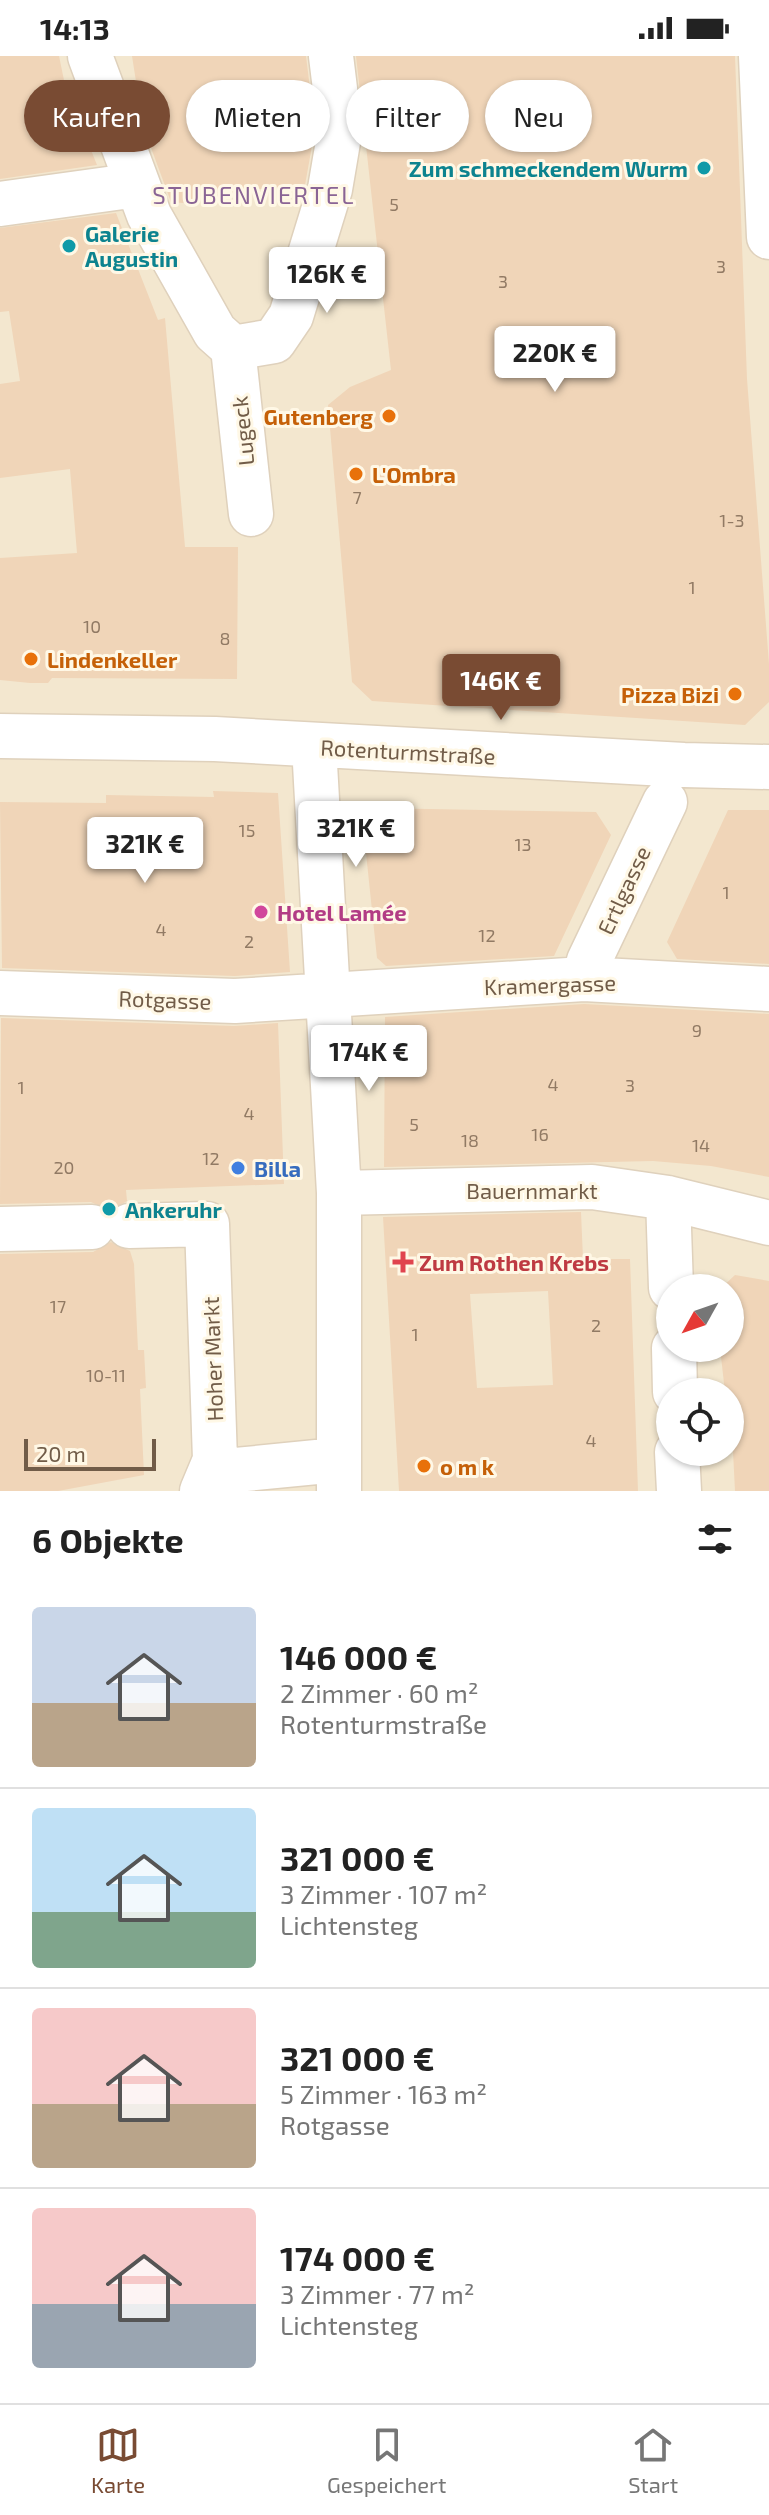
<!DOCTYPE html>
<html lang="de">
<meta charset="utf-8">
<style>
:root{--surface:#fff;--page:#f6f6f6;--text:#222;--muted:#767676;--line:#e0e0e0;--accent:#794b33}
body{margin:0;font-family:"Exo 2",sans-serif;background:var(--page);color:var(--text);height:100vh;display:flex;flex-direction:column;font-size:30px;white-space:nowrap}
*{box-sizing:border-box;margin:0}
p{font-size:26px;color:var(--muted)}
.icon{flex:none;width:44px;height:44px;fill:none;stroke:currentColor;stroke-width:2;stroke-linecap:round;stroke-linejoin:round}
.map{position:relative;height:1435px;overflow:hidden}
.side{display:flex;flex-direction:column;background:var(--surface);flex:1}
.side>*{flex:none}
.banner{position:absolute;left:24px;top:24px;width:722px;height:72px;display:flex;gap:16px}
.needle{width:52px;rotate:230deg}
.tools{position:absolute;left:656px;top:1218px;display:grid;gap:16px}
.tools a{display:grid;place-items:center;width:88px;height:88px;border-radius:50%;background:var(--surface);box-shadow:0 2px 6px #0004;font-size:40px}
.scale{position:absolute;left:24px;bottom:20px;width:132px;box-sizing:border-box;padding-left:8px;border:4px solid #715c48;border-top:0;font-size:22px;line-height:28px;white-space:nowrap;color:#715c48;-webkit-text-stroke:6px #fff8e6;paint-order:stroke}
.price{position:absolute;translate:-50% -68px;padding:0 18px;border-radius:8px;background:#fff;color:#222;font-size:26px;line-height:52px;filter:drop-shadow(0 2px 4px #0008)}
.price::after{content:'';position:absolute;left:50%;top:48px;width:24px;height:18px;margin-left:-12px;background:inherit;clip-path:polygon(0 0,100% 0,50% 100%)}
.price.selected{background:var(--accent);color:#fff}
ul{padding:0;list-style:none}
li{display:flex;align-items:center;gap:24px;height:200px;padding:0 32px}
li+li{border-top:2px solid var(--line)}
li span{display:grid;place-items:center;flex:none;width:224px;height:160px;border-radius:8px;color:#555}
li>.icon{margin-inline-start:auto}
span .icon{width:96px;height:96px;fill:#fffc;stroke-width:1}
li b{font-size:34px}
h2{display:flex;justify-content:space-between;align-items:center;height:96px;padding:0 32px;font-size:34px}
.pill{padding:0 28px;border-radius:36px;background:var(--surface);box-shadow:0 2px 6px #0004;font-size:28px;line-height:72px}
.pill.selected{background:var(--accent);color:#fff}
.status{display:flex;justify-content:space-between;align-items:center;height:56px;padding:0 40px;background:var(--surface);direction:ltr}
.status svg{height:22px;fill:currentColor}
.dock{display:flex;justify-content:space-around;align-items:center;height:112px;border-top:2px solid var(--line);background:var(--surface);font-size:22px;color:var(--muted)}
.dock a{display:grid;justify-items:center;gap:4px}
.dock .selected{color:var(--accent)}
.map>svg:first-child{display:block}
.residential{fill:#f3e7cf;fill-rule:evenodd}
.building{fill:#f0d5b8;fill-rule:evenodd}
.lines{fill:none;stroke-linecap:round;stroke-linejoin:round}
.minor-casing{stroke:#dfd1bc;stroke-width:47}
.minor{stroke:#fff;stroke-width:44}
.culture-dot{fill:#0f9aa8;stroke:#fff8e6;stroke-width:3}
.food-dot{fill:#e8710a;stroke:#fff8e6;stroke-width:3}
.hotel-dot{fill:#d1479c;stroke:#fff8e6;stroke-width:3}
.shop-dot{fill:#3f7fe0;stroke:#fff8e6;stroke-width:3}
.health-dot{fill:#e0444e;stroke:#fff8e6;stroke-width:3}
.labels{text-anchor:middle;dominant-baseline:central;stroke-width:6;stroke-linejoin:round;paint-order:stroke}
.number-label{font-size:18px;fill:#917a64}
.culture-label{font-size:22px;font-weight:bold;fill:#0d838f;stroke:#fff8e6;text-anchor:start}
.food-label{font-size:22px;font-weight:bold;fill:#c56008;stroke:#fff8e6;text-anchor:start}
.street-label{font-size:22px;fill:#715c48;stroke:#fff8e6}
.hotel-label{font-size:22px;font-weight:bold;fill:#b23c85;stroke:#fff8e6;text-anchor:start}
.shop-label{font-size:22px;font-weight:bold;fill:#366cbe;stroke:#fff8e6;text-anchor:start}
.health-label{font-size:22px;font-weight:bold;fill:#be3a42;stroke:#fff8e6;text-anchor:start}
.neighbourhood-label{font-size:24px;letter-spacing:2px;fill:#8a6495;stroke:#fff8e6}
</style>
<div class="status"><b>14:13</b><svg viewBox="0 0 49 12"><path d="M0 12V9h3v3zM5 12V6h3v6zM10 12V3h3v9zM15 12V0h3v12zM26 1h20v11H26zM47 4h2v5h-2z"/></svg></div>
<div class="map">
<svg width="769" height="1435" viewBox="0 0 769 1435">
<rect width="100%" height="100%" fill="#fbf4e0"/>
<path class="residential" d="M0,0H769V1435H0ZM670,1232H730V1292H670ZM670,1336H730V1396H670Z"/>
<path class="building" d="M0,0H59L65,29L97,109L0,123Z
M132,0H306L315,73L305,129L207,138L183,147L171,146L143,70Z
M356,0H735L747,323L769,608V646L745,669L372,645L352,626L328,349L350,331L391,314Z
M116,157L158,264L165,262L185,491H238L237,623L52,622L48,627H30L0,624V502L77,497L70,413L0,422V328L20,325L9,255L0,256V172Z
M213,735L278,737L290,916L235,920L2,912L0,746L106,747V739L214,741Z
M375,752L596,756L611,779L554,900L386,910L377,902L366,797L364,762Z
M728,754H769V908L677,903L667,886Z
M584,948L769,958V1121L711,1110L653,1105L384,1111L385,961Z
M1,962L234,970L278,967L284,1128L126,1134L127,1145L110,1155L91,1146L0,1148Z
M581,1156L583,1203H630L638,1435H399L383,1161ZM548,1235L553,1329L477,1332L470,1238Z
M111,1186L130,1195L134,1208L138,1294H144L146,1332L140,1333L144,1419L58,1435H0V1198L93,1196Z
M735,1219L769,1225V1435H735L730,1336H725L720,1292H730V1232H721Z"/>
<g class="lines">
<g class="minor-casing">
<path id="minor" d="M90,0L149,159L215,276L233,292L251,458
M761,0L769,181
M0,148L137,129
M233,292L274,285L291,260L330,133L340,74L331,0
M0,680L215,683L684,709L769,711
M314,690L339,1137V1435
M584,923L589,905L665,746
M0,937L235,945L584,923L769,933
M339,1137L592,1131L668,1142L769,1167
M668,1142L671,1232
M129,1170L207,1168L215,1404L202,1435
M0,1173L92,1171
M674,1292L675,1336
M677,1396L679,1435
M210,1435L236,1414L337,1404"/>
</g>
<use href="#minor" class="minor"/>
</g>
<g class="culture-dot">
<circle cx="704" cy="112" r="8"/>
<circle cx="69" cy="190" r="8"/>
<circle cx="109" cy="1153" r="8"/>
</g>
<g class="food-dot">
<circle cx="389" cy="360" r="8"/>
<circle cx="356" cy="418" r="8"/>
<circle cx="31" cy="603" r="8"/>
<circle cx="735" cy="638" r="8"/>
<circle cx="424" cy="1410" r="8"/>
</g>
<circle class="hotel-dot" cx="261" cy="856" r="8"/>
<circle class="shop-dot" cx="238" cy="1112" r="8"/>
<path class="health-dot" d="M399 1194h8v8h8v8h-8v8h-8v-8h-8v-8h8z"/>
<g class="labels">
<g class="number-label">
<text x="394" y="148">5</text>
<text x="721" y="210">3</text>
<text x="503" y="225">3</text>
<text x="357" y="441">7</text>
<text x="732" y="464">1-3</text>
<text x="692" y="531">1</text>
<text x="92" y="570">10</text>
<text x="225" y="582">8</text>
<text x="247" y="774">15</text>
<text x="523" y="788">13</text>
<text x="726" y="836">1</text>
<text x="161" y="873">4</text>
<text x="487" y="879">12</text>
<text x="249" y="885">2</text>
<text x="697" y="974">9</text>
<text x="553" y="1028">4</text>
<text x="630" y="1029">3</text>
<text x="21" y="1031">1</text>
<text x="249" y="1057">4</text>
<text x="414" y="1068">5</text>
<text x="540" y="1078">16</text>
<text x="470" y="1084">18</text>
<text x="701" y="1089">14</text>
<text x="211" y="1102">12</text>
<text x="64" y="1111">20</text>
<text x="58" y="1250">17</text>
<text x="596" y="1269">2</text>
<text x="415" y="1278">1</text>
<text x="106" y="1319">10-11</text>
<text x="591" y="1384">4</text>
</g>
<g class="culture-label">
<text x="688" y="112" text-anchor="end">Zum schmeckendem Wurm</text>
<text x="85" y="177">Galerie<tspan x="85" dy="25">Augustin</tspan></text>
<text x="125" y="1153">Ankeruhr</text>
</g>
<g class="food-label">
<text x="373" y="360" text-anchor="end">Gutenberg</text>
<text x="372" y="418">L'Ombra</text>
<text x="47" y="603">Lindenkeller</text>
<text x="719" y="638" text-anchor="end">Pizza Bizi</text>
<text x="440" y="1410">o m k</text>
</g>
<g class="street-label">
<text transform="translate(242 375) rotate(-96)">Lugeck</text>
<text transform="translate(408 695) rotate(3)">Rotenturmstraße</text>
<text transform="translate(623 834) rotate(-65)">Ertlgasse</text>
<text transform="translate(550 928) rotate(-2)">Kramergasse</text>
<text transform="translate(165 943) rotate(2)">Rotgasse</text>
<text x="532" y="1134">Bauernmarkt</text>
<text transform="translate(212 1303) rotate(-92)">Hoher Markt</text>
</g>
<g class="hotel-label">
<text x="277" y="856">Hotel Lamée</text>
</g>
<g class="shop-label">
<text x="254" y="1112">Billa</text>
</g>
<g class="health-label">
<text x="419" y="1206">Zum Rothen Krebs</text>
</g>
<g class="neighbourhood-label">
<text x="254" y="138">STUBENVIERTEL</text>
</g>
</g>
</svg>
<div class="tools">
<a><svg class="needle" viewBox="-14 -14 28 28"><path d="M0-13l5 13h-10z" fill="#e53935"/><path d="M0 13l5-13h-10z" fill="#767676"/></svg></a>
<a><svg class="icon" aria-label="locate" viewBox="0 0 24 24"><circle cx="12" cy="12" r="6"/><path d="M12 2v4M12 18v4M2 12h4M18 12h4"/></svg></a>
</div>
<div class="scale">20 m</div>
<b class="price" style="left:327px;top:259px">126K €</b>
<b class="price" style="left:555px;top:338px">220K €</b>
<b class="price selected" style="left:501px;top:666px">146K €</b>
<b class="price" style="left:356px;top:813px">321K €</b>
<b class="price" style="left:145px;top:829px">321K €</b>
<b class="price" style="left:369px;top:1037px">174K €</b>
<div class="banner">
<a class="pill selected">Kaufen</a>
<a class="pill">Mieten</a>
<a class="pill">Filter</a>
<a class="pill">Neu</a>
</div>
</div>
<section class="side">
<h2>6 Objekte<svg class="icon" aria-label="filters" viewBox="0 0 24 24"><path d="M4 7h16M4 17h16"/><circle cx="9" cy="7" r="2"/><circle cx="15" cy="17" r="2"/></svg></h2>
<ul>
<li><span style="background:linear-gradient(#c9d6e8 60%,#b9a48a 0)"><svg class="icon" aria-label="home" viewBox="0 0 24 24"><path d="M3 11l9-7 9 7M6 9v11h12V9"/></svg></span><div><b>146 000 €</b><p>2 Zimmer · 60 m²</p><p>Rotenturmstraße</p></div></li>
<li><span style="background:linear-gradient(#bfe0f5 65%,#7fa58c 0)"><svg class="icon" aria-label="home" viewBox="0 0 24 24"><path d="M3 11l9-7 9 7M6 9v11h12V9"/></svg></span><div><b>321 000 €</b><p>3 Zimmer · 107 m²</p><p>Lichtensteg</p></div></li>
<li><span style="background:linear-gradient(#f6c9c9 60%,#b9a48a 0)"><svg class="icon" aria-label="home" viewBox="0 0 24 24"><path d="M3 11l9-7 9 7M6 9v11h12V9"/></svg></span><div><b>321 000 €</b><p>5 Zimmer · 163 m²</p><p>Rotgasse</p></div></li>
<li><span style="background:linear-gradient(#f6c9c9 60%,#9aa5b1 0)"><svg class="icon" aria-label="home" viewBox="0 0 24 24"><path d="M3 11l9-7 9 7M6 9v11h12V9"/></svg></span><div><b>174 000 €</b><p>3 Zimmer · 77 m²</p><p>Lichtensteg</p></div></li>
</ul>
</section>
<nav class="dock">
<a class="selected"><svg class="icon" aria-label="map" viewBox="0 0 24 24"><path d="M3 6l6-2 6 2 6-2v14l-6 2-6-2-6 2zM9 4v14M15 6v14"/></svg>Karte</a>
<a><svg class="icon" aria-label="saved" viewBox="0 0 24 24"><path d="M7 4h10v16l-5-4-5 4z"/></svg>Gespeichert</a>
<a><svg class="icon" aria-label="home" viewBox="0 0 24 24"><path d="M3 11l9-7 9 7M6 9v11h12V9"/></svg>Start</a>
</nav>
